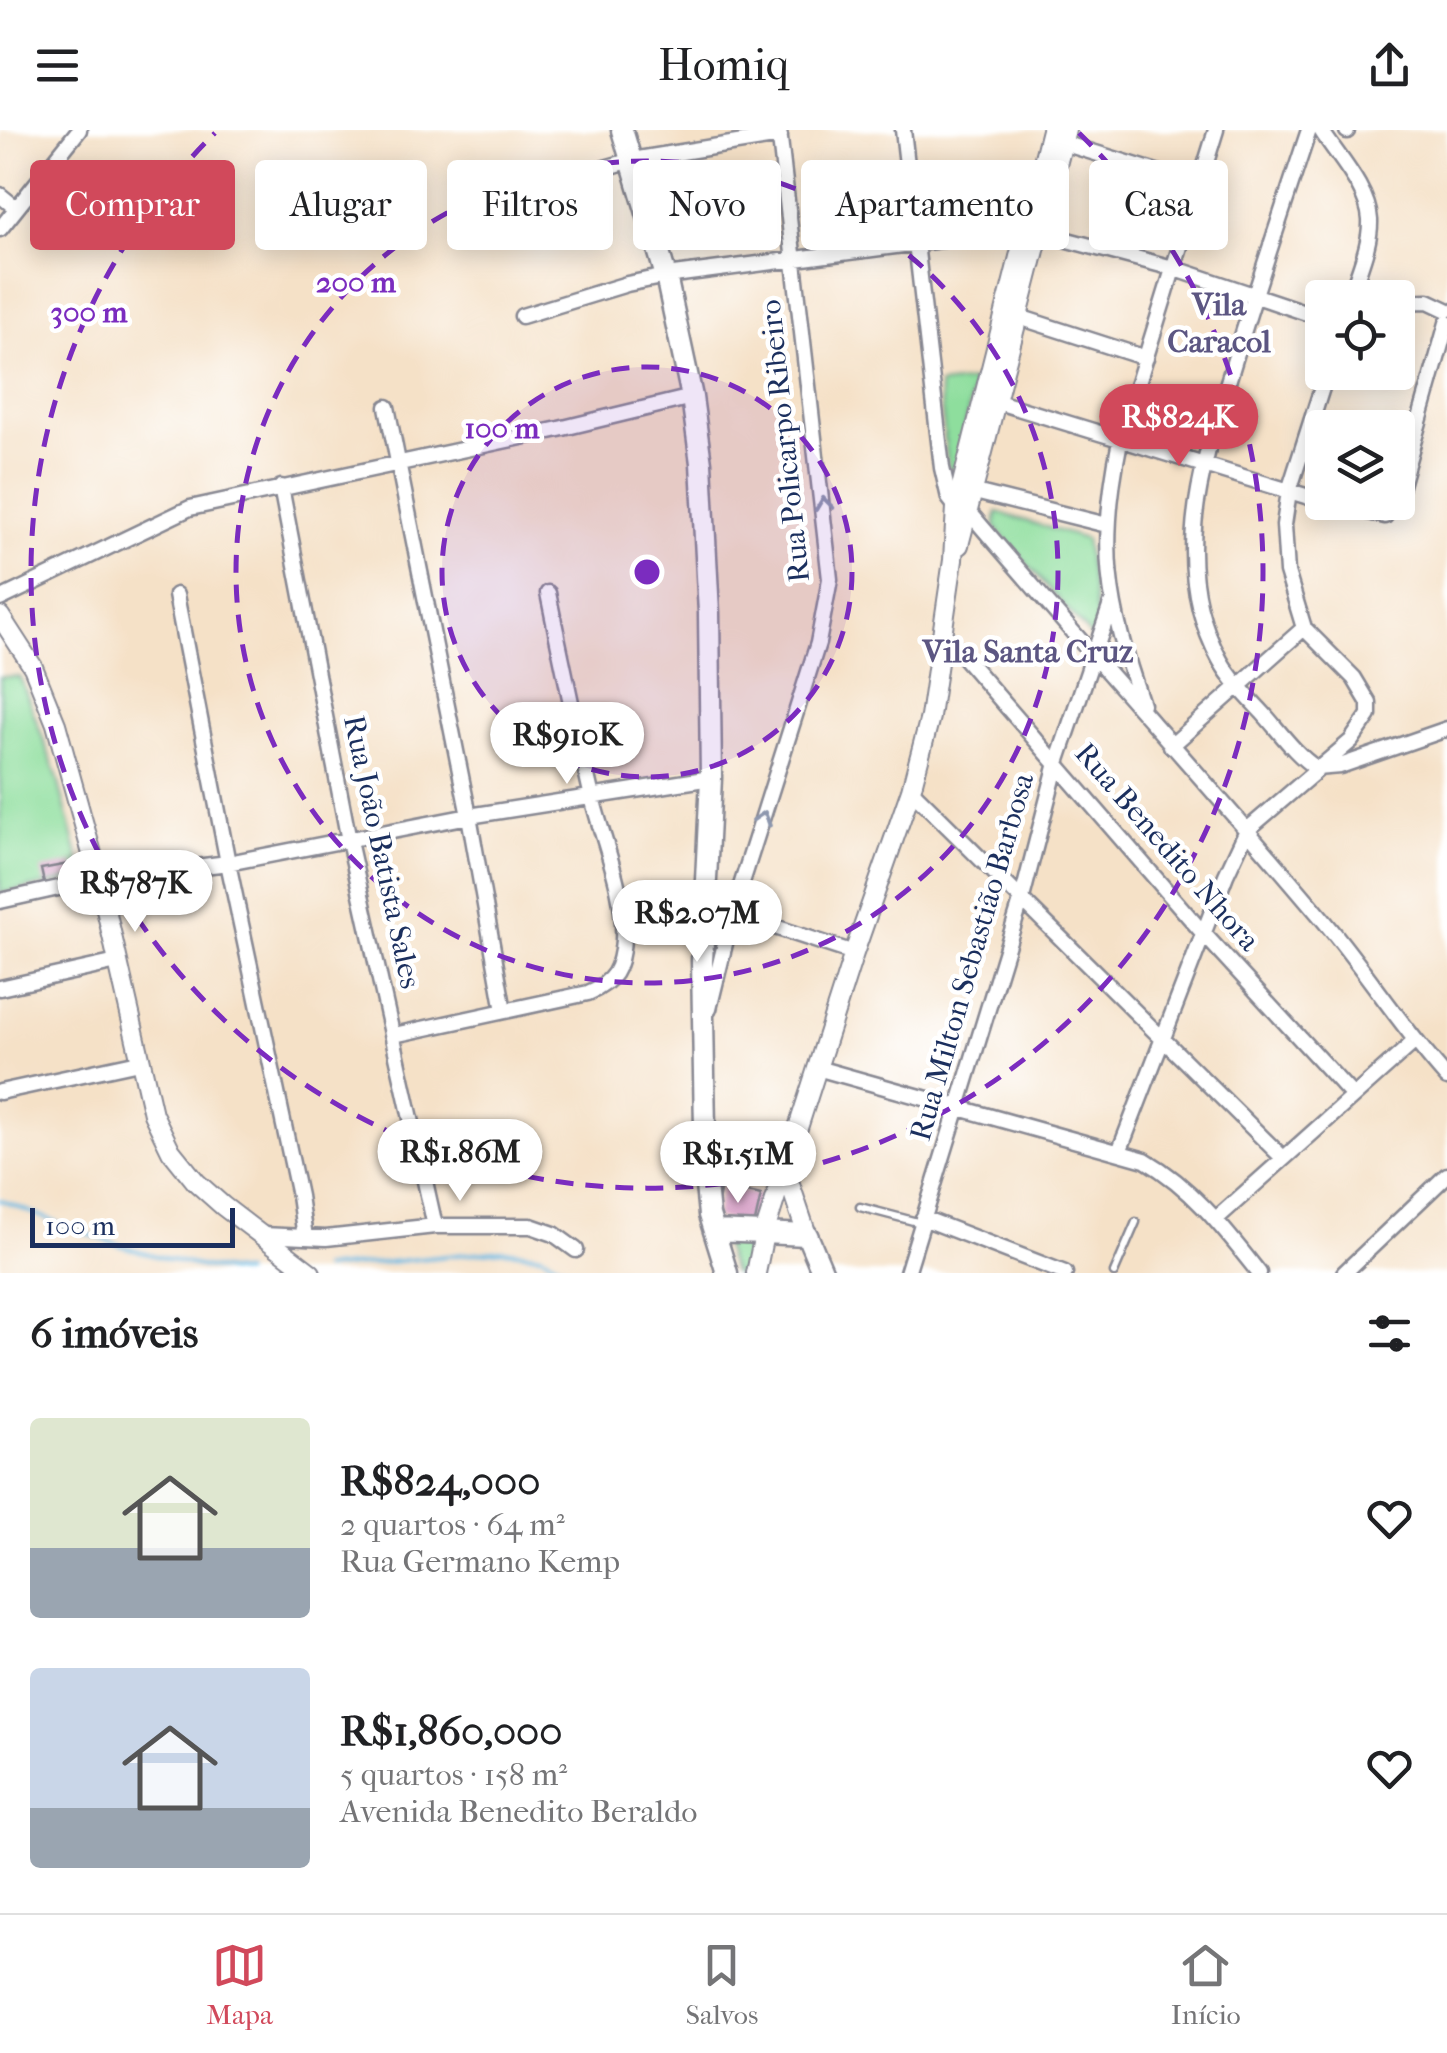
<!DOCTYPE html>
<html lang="pt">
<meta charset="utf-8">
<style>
:root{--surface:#fff;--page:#f2f2f2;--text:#202124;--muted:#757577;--line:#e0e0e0;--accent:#d1495b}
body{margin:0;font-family:"IM FELL French Canon",serif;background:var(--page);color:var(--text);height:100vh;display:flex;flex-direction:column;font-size:38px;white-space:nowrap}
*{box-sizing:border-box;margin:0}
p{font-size:32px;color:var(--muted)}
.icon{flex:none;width:55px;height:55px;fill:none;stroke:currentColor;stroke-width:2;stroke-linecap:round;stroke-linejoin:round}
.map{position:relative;height:1143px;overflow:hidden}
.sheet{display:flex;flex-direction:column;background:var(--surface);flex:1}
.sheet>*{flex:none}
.guide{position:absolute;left:30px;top:30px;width:1388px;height:90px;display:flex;gap:20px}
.controls{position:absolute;left:1305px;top:150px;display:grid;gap:20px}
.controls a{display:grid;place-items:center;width:110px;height:110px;border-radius:10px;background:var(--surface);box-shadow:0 5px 25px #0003;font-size:50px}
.scale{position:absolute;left:30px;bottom:25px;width:205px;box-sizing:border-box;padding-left:10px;border:5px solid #1b2f5e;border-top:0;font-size:28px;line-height:35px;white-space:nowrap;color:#1b2f5e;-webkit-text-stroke:8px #fff;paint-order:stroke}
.price{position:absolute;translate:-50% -85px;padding:0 22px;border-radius:35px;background:#fff;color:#222;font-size:32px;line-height:65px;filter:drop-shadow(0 2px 5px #0008)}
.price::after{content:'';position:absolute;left:50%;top:60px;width:30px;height:22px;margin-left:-15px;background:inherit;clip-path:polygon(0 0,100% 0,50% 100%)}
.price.active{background:var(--accent);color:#fff}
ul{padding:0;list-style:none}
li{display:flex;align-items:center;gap:30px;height:250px;padding:0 30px}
li span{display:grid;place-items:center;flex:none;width:280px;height:200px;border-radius:10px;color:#555}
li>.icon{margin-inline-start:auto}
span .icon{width:120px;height:120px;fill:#fffc;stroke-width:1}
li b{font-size:42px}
h2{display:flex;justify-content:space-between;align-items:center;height:120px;padding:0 30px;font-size:42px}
.chip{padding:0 35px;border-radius:10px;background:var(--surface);box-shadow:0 5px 25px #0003;font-size:35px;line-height:90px}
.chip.active{background:var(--accent);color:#fff}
header{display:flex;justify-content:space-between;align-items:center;height:130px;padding:0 30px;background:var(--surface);font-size:45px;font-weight:600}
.tab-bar{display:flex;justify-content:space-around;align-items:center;height:140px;border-top:2px solid var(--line);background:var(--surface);font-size:28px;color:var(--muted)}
.tab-bar a{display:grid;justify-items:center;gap:5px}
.tab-bar .active{color:var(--accent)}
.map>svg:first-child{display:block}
.green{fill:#8ede9d;stroke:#54867e;stroke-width:2.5}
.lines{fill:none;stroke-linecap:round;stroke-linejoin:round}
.stream{stroke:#64b6df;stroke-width:4}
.building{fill:#d69dc5}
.service-casing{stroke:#888892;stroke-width:11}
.minor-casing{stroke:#888892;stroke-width:19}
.tertiary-casing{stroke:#888892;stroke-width:22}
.secondary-casing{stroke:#888892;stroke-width:22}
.primary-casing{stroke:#888892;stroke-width:25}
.service{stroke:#fff;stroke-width:6}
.minor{stroke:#fff;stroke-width:14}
.tertiary{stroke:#fff;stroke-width:18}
.secondary{stroke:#fff;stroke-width:18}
.primary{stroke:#fff;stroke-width:20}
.oneway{stroke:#8d97ae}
.ring{fill:none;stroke:#7b2cbf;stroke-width:5;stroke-dasharray:18 12}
.labels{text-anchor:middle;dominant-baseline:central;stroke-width:9;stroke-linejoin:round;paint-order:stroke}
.street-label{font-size:30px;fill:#1b2f5e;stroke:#fff}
.neighbourhood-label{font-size:32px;font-weight:bold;fill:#5c5682;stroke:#fff}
.centre{fill:#7b2cbf;stroke:#fff;stroke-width:5}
.ring-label{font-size:30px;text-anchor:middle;font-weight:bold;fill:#7b2cbf;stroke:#fff;stroke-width:9;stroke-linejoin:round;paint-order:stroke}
</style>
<header><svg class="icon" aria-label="menu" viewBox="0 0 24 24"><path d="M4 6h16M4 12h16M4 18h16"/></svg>Homiq<svg class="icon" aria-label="share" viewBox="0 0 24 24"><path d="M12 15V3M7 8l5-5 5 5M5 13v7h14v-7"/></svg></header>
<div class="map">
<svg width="1447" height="1143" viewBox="0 0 1447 1143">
<rect width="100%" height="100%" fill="#fff"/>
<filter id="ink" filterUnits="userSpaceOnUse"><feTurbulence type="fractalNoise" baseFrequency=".01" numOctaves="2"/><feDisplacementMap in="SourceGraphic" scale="20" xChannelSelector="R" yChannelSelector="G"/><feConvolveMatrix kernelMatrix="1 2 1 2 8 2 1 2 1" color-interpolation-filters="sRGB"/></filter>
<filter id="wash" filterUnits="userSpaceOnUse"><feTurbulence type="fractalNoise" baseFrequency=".0048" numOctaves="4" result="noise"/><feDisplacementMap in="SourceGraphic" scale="40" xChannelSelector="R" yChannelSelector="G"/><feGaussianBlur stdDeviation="2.25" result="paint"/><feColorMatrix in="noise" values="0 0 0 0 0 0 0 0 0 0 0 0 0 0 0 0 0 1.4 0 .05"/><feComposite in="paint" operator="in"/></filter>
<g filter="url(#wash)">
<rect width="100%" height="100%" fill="#f5e1c7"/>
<path class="green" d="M974,251L959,330L957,338L952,339L948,337L939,255Z
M997,382L1085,409L1097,487L1096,512L995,397Z
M0,547H20L57,646L84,748L0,763Z
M721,1108L757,1114L751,1143H733Z"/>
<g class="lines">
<path class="stream" d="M0,1070C79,1102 159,1134 244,1143
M323,1139L503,1120L541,1125L575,1143"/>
</g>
<g id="blocks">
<path class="building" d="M74,733L77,747L44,753L41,739Z
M721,1056L761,1065L754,1096L715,1088Z"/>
</g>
</g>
<g filter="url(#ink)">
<use href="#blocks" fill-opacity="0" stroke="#888892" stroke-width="2.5"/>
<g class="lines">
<g class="service-casing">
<path id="service" d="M860,1077L921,1093
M1114,1143L1136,1092"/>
</g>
<g class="minor-casing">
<path id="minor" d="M903,0L942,338L949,368L956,377L970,383C1085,519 1206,650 1320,786C1365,839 1401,897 1447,948
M1309,0C1284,75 1259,150 1236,226C1206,325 1165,430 1220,530C1231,550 1248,567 1263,583C1280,602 1295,624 1316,638L1340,636L1447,599
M1321,0C1337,26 1368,58 1370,90C1371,115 1357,144 1350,168
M1347,0V1
M1063,13L1199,55
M0,65L16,78
M488,72L632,30L780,6
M0,99L79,0
M1398,172L1428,171L1447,180
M522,186L627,154L666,146L1026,99L1173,138L1322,188
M1019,187L1146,228
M998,272L1322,371
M387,277L469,686L504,881
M281,357L349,711L435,1096
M967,360L1107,395
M1398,366L1447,193
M1328,372L1385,386L1395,372
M176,465L228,733L299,1066L305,1107
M0,469L190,378L559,299L692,267
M943,503L1203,803L1352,965
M1142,574C1107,473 1098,417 1120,311L1216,0
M1171,616L1304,498
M911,660L1282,1027
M0,771L99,749L228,733L469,686L711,648
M705,774L854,823
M0,858L117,832
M709,879L733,781L818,513L830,449L779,0
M394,905L588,863C614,852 621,839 623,810C626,763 603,712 592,667C576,599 562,531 548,463
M817,938L1145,1030C1193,1058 1225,1100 1259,1143
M0,962L139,932
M1119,1022L1226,745L1247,700L1351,611L1369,585V573L1354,548L1304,498L1287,442L1284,395L1289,361L1327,242
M923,1088L1065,1143
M1216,1089L1414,912
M263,1105L326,1108L435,1096H531L554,1104L576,1120
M907,1143L1022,768L1057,633L1111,474
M1344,1143L1447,1045"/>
</g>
<g class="tertiary-casing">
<path id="tertiary" d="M959,415L1066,0
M0,486L33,537L56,594L99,749L153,984L171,1021L196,1052L223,1076L311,1143
M785,1039L807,1105
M764,1104L854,823L911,660L930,587L953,430L956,377L1051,0"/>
</g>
<g class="secondary-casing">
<path id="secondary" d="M756,1143L764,1104"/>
</g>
<g class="primary-casing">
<path id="primary" d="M622,0L666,146L692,267L701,333L709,483L711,648L702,831L706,1056L709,1085L727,1143
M715,1101L807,1105L823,1143"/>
</g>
<use href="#service" class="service"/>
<use href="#minor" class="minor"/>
<use href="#tertiary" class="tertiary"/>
<use href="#secondary" class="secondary"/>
<use href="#primary" class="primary"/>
</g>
<defs><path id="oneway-chevron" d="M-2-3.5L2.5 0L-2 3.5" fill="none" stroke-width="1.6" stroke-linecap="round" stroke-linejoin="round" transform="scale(2.5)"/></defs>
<g class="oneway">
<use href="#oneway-chevron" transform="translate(824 374) rotate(-97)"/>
<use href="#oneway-chevron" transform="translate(763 688) rotate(-72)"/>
</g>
</g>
<circle cx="647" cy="442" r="205" fill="#7b2cbf" fill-opacity=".12"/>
<g class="ring">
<circle cx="647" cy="442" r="205"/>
<circle cx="647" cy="442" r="411"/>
<path d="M1079 3A616 616 0 1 1 215 3"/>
</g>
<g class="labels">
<g class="street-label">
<text transform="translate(785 311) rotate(-96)">Rua Policarpo Ribeiro</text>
<text transform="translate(1167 717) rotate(49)">Rua Benedito Nhora</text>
<text transform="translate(382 722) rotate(78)">Rua João Batista Sales</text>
<text transform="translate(972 827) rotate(-74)">Rua Milton Sebastião Barbosa</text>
</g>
<g class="neighbourhood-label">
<text x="1219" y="174">Vila<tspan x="1219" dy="37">Caracol</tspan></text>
<text x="1028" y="521">Vila Santa Cruz</text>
</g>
</g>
<circle cx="647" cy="442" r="15" class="centre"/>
<g class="ring-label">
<text x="356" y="162">200 m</text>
<text x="89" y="192">300 m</text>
<text x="502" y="308">100 m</text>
</g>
</svg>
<div class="controls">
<a><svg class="icon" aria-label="locate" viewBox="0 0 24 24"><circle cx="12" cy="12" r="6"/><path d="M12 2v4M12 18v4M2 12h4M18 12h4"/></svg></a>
<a><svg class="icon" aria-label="layers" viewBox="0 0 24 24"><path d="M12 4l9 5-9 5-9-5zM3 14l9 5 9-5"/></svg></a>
</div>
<div class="scale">100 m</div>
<b class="price active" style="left:1179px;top:339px">R$824K</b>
<b class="price" style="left:567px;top:657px">R$910K</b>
<b class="price" style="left:135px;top:805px">R$787K</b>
<b class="price" style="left:697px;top:835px">R$2.07M</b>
<b class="price" style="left:460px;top:1074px">R$1.86M</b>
<b class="price" style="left:738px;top:1076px">R$1.51M</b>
<div class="guide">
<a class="chip active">Comprar</a>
<a class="chip">Alugar</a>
<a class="chip">Filtros</a>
<a class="chip">Novo</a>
<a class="chip">Apartamento</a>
<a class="chip">Casa</a>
</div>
</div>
<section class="sheet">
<h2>6 imóveis<svg class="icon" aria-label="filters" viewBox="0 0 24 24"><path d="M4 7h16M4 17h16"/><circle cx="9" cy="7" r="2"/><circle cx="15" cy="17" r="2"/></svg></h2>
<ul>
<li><span style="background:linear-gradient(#dfe7d0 65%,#9aa5b1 0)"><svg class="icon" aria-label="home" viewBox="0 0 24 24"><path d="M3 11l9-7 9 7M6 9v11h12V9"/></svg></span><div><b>R$824,000</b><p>2 quartos · 64 m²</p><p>Rua Germano Kemp</p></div><svg class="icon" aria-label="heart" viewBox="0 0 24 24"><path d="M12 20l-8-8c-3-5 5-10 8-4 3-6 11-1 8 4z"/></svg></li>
<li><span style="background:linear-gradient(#c9d6e8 70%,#9aa5b1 0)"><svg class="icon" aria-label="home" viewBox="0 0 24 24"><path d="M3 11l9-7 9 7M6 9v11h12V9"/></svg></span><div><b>R$1,860,000</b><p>5 quartos · 158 m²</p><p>Avenida Benedito Beraldo</p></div><svg class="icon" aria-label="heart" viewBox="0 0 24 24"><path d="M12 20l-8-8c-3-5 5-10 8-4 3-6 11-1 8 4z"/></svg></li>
</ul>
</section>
<nav class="tab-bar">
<a class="active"><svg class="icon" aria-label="map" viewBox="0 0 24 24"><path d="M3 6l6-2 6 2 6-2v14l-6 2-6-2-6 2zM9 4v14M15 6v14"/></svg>Mapa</a>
<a><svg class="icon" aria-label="saved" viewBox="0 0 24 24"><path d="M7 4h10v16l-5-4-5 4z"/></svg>Salvos</a>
<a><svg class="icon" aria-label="home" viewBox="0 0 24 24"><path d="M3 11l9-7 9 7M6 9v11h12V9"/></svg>Início</a>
</nav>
